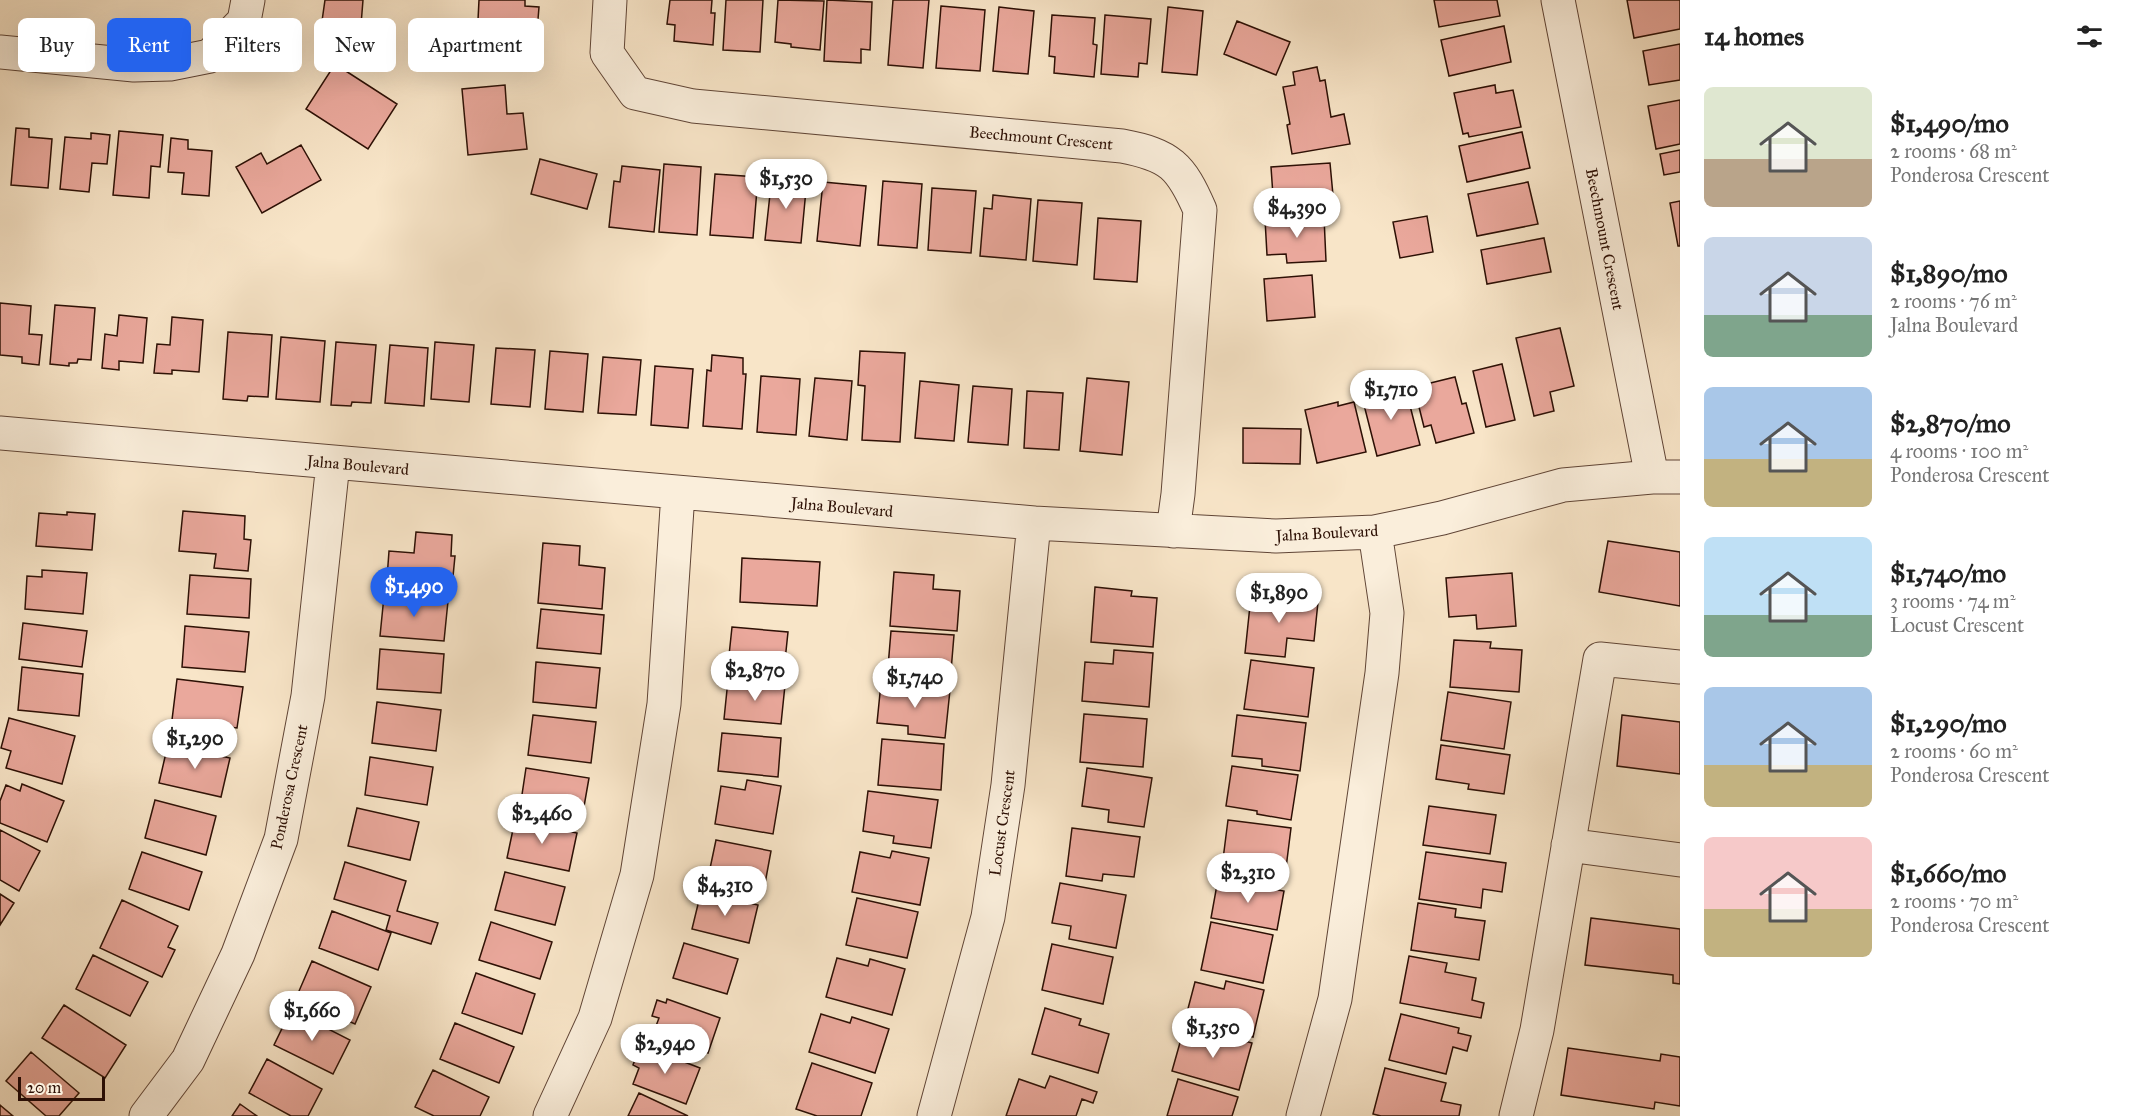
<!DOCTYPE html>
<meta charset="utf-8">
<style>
:root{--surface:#fff;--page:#f2f2f2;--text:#222;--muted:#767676;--accent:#2563eb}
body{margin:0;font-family:"IM FELL Great Primer",serif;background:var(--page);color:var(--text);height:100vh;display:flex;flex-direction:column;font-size:22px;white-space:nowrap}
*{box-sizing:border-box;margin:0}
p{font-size:20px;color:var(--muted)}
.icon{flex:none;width:33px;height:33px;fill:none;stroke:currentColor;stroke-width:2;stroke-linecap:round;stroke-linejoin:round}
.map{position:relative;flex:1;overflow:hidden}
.drawer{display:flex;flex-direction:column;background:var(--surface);width:450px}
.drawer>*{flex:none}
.hud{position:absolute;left:18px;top:18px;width:570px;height:54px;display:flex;gap:12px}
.scale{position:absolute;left:18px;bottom:15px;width:87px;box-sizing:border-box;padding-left:6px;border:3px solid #2d1005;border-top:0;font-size:16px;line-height:21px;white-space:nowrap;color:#2d1005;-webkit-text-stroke:4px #faeedb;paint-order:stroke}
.price{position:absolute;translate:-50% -51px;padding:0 14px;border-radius:21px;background:#fff;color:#222;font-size:20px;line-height:39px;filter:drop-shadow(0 2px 3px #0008)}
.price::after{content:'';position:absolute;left:50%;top:36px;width:18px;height:14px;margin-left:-9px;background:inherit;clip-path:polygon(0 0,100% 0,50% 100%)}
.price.current{background:var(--accent);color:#fff}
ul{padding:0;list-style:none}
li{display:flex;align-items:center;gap:18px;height:150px;padding:0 24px}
li span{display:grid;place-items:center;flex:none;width:168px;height:120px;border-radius:9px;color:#555}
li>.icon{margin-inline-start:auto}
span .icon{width:72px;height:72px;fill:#fffc;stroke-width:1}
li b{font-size:26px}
h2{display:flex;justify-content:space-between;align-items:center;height:72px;padding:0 24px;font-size:26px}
.chip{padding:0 21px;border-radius:9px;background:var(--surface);box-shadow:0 6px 24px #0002;font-size:21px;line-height:54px}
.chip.current{background:var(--accent);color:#fff}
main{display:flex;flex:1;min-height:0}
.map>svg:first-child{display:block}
.building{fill:#eaa89c;stroke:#2d1005;stroke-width:1.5}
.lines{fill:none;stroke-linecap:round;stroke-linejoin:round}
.minor-casing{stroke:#604536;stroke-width:35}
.minor{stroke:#faeedb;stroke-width:33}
.labels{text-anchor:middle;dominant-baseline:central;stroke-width:4.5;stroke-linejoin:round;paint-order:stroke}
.street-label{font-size:16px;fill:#2d1005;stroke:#faeedb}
</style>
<main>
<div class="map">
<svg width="1680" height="1116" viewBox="0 0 1680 1116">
<rect width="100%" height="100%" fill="#f8e5c8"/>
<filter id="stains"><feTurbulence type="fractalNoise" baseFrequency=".00333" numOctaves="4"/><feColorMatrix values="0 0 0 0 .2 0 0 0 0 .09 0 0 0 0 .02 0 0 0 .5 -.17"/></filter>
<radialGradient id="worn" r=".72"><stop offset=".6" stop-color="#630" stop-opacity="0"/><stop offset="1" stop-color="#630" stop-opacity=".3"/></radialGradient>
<path class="building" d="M325,0H363L361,25L322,21Z
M479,0H525V6L539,7L536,44L477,40Z
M670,0H712L711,13H715L713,45L674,41L675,25L667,24Z
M726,0H763L760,52L723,50Z
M778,0L824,1L820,50L791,47V44L775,42Z
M827,0L872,2L870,50L861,49V63L824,61Z
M893,0H929L923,68L888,65Z
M1434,0H1497L1500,16L1439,27Z
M1627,0H1680V29L1634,38Z
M941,6L985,10L980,71L936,68Z
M999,7L1034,11L1028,74L993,71Z
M1168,7L1203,11L1197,75L1162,72Z
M1052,15L1095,18L1093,44L1097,45L1094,77L1054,73L1055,57L1049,56Z
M1105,15L1151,19L1147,64L1139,63L1138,77L1101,74Z
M1237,21L1290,42L1276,75L1224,54Z
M1504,26L1511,62L1449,76L1441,40Z
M1680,44V80L1649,85L1643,51Z
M335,64L397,104L368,149L306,109Z
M1317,67L1320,81L1325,80L1331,117L1344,114L1350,144L1292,154L1287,125L1290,124L1283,87L1295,85L1293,72Z
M505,85L507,114L523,113L527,149L468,155L462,89Z
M1495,85L1496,93L1513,90L1521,127L1469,137L1468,133L1463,134L1454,93Z
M1680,100V144L1656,149L1648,106Z
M16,128L29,129V137L52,139L48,188L11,185Z
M119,131L163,135L160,167L151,166L149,198L113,195Z
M1522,132L1530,168L1467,182L1459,146Z
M91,133L110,135L107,164L92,163L89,192L60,189L65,137L91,139Z
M171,138L188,140V149L212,151L209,196L182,194L184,173L168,172Z
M301,145L321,180L262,213L236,167L261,153L267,164Z
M1680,150V172L1664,175L1660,154Z
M540,159L597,174L587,209L531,194Z
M1330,163L1334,206L1274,210L1271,167Z
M664,164L701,167L697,235L659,232Z
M622,166L660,170L654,232L609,227L614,181L620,182Z
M715,174L758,177L753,238L710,235Z
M772,176L807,179L801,243L765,240Z
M883,181L922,184L917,248L878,245Z
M823,182L866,186L860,246L817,241Z
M1528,182L1538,224L1477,236L1468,194Z
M932,188L976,191L971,253L928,250Z
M993,195L1031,199L1026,260L980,256L984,208L992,209Z
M1038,200L1082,203L1077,265L1033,261Z
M1680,201V246H1678L1670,203Z
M1427,216L1433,252L1400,258L1393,222Z
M1324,217L1326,261L1287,263L1286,254L1267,255L1265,219Z
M1098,218L1141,221L1137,282L1094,279Z
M1544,238L1551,272L1487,284L1481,250Z
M1312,275L1315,317L1267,321L1264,279Z
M0,303L31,306L29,334L42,335L39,365L22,363V357L0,355Z
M55,305L95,308L91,360L78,359L77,363H69V366L50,364Z
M119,315L147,318L143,363L119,361V370L102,368L105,334L117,336Z
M172,317L203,320L199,372L172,370V374L154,373L157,344L170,345Z
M1560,328L1574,386L1550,392L1554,411L1534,416L1516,338Z
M228,332L272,335L268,397L248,396L247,401L223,399Z
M281,337L325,341L320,402L276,399Z
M336,342L376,345L371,403L352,402L351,406L331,405Z
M435,342L474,345L469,402L431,399Z
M390,345L428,348L424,406L385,403Z
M496,348L535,350L530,407L491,404Z
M550,351L588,354L583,412L545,409Z
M860,351L905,353L900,442L862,440L865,386L858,385Z
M712,355L743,358V374H746L742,429L703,426L707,370L711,371Z
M603,357L641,360L636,415L598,413Z
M1502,364L1515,420L1486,427L1473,371Z
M655,366L693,369L688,428L651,425Z
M761,376L800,379L796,435L757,432Z
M1455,377L1462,404L1466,403L1474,433L1436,443L1431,425L1424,427L1414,387Z
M815,378L852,381L847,440L809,436Z
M1087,378L1129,382L1122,455L1080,451Z
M920,381L959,385L954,441L915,438Z
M973,386L1012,389L1008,445L968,442Z
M1405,386L1420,445L1377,456L1362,397Z
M1027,391L1063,393L1059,450L1024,448Z
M1338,402V406L1354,402L1366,452L1317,463L1305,410Z
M1243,428L1301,429L1300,464L1243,463Z
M183,511L245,516L244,539L251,540L248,571L214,568L216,554L179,551Z
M67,512L95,514L92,550L36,546L39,513L67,515Z
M416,532L452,535L451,556H455L451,597L386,592L389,551L414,553Z
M1608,541L1680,552V606L1599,592Z
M543,543L580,546L579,565L605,568L602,609L538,603Z
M742,558L820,562L817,606L740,602Z
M42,570L87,573L83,614L25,609L27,576L42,577Z
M894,572L934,575L933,589L960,591L957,631L890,626Z
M1512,573L1516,626L1477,629L1476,615L1449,617L1446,578Z
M190,575L251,579L249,618L187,614Z
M1095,587L1132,591L1131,596L1157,598L1153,647L1091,642Z
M384,596L448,601L444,641L380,636Z
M1251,596L1318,602L1314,641L1287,638L1285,657L1245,653Z
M541,609L604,615L601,654L537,648Z
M23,623L87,631L82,667L19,659Z
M185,626L249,632L245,672L182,667Z
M732,627L788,632L784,670L728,665Z
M891,631L954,635L950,683L887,679Z
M1454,640L1491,642L1490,648L1522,650L1519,692L1450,687Z
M380,649L444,654L441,693L377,689Z
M1114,650L1153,653L1149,707L1082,701L1085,662L1113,664Z
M1251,660L1314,668L1308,717L1244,709Z
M536,662L600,668L596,708L533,702Z
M22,667L83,674L79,716L18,710Z
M177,679L243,687L237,728L211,725L208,746L174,741L176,721L172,720Z
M728,680L785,685L781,724L724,719Z
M881,683L950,690L945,738L908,734V726L877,723Z
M1448,692L1511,702L1504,749L1441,740Z
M377,702L441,710L436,751L372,743Z
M1084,714L1147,719L1143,767L1080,762Z
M533,715L596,722L591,763L528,755Z
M1237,715L1306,723L1300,771L1262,766V759L1232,756Z
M1622,715L1680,722V774L1617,766Z
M9,718L75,736L62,784L6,768L11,751L1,748Z
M722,733L781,738L778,777L718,771Z
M882,739L944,744L941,790L878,785Z
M168,744L230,758L221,797L159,783Z
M1441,745L1510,755L1504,794L1468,789L1469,784L1436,779Z
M370,757L433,767L427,805L365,795Z
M1232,766L1298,775L1291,820L1257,814V811L1226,806Z
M526,768L589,778L582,818L520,808Z
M1087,768L1152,778L1144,827L1108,822L1109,810L1082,806Z
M747,780L781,786L773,834L715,824L721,786L745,790Z
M22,784L64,801L47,842L0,823V801L6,785L20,791Z
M868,791L938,800L931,848L893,843L894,836L863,831Z
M155,800L216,816L206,855L145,838Z
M1429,806L1496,815L1490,854L1423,845Z
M357,808L419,822L410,860L348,846Z
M515,820L577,833L569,871L507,858Z
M1228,820L1291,828L1285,876L1222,867Z
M1072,828L1140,837L1134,877L1103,874L1102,881L1066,876Z
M0,830L40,851L19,891L0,880Z
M716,840L771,851L764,889L708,878Z
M892,851L929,858L920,905L852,892L860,852L890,858Z
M142,852L202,872L189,910L129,889Z
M1426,852L1506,863L1502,892L1483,889L1481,908L1419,899Z
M345,862L406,881L397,911L438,923L431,944L386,930L390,916L334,899Z
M505,872L565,887L555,925L495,910Z
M1218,879L1284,891L1277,930L1211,918Z
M1060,883L1126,895L1116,948L1069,939L1071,926L1052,923Z
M701,892L758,905L749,943L692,929Z
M0,894L14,903L0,925Z
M857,898L918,912L907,958L846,945Z
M122,900L178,926L168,947L175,950L162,977L100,948Z
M1418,903L1456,909L1455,917L1485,921L1479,960L1411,950Z
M332,911L391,933L378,970L319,948Z
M1591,918L1680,929V984L1673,983V975L1585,965Z
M491,922L552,942L540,979L479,960Z
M1211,922L1273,935L1263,983L1201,970Z
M684,943L738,959L727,994L673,978Z
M1052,944L1113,957L1103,1004L1042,990Z
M93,955L148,982L130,1016L76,989Z
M1409,956L1447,963L1445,972L1476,978L1472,1000L1484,1003L1481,1018L1400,1003Z
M837,958L868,966L870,959L905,969L892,1015L826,997Z
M312,961L371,987L355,1024L296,998Z
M476,973L535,994L522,1034L462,1013Z
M1226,981L1264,990L1253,1037L1185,1020L1195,982L1224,989Z
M667,999L720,1018L708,1053L653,1034L659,1018L652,1016L657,1000L666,1003Z
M64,1005L126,1045L105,1078L42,1038Z
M1045,1008L1081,1019L1079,1025L1109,1034L1098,1073L1032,1054Z
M291,1010L350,1040L333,1074L274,1045Z
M821,1014L850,1023L852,1017L889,1029L875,1073L809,1052Z
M1401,1014L1459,1028L1458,1033L1471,1036L1467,1051L1453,1047L1446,1074L1389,1060Z
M455,1023L514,1047L499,1083L440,1059Z
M1183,1032L1213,1041L1215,1033L1252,1043L1239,1090L1172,1071Z
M648,1048L700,1068L686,1104L633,1084L639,1068L633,1065L639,1049L647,1052Z
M1568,1048L1660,1061L1661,1054L1680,1057V1106L1655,1102L1654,1109L1561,1095Z
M31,1052L79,1093L59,1116H46L6,1081Z
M267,1059L322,1089L308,1116H291L249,1093Z
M812,1063L872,1083L861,1116H817L796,1109Z
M1385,1068L1446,1083L1441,1101L1461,1105L1459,1116H1381L1373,1114Z
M433,1070L489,1097L480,1116H434L415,1107Z
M1050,1076L1097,1092L1093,1103L1082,1099L1076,1116H1006L1019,1079L1045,1088Z
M1178,1079L1238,1097L1232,1116H1167Z
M639,1093L688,1116H628Z
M240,1104L257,1116H232Z
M0,1105L13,1116H0Z"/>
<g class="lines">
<g class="minor-casing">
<path id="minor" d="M610,0L607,53L635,93L693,106L1122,146C1170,155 1181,166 1200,210L1178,494L1173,531
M1558,0L1652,477
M0,52L134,65L170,64L210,56L244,21L248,0
M0,433L1034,523L1276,536L1375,532L1442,518L1563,485L1652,477H1680
M1568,845L1680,860
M146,1116L188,1060L238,954L281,839L308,696L333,463
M550,1116L595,1018L637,875L664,704L678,493
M934,1116L988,917L1008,785L1034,523
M1303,1116L1335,999L1382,673L1387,613L1375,532
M1516,1116L1537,1030L1600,659L1680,667"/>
</g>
<use href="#minor" class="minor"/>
</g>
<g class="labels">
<g class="street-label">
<text transform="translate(1041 138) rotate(5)">Beechmount Crescent</text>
<text transform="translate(1605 239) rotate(79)">Beechmount Crescent</text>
<text transform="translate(358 465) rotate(5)">Jalna Boulevard</text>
<text transform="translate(842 507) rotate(5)">Jalna Boulevard</text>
<text transform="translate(1327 533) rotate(-3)">Jalna Boulevard</text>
<text transform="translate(289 787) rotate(-78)">Ponderosa Crescent</text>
<text transform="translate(1002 823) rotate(-82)">Locust Crescent</text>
</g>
</g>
<rect width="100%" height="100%" filter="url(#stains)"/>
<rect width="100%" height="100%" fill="url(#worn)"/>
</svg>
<div class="scale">20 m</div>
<b class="price" style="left:786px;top:210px">$1,530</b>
<b class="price" style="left:1297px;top:239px">$4,390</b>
<b class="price" style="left:1391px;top:421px">$1,710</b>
<b class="price current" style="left:414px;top:618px">$1,490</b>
<b class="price" style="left:1279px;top:624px">$1,890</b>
<b class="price" style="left:755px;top:702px">$2,870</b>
<b class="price" style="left:915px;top:709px">$1,740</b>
<b class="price" style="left:195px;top:770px">$1,290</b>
<b class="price" style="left:542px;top:845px">$2,460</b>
<b class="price" style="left:1248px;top:904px">$2,310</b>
<b class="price" style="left:725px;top:917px">$4,310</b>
<b class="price" style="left:312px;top:1042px">$1,660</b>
<b class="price" style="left:1213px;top:1059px">$1,350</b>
<b class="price" style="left:665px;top:1075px">$2,940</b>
<div class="hud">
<a class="chip">Buy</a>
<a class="chip current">Rent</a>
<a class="chip">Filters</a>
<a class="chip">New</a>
<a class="chip">Apartment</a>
</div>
</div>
<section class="drawer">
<h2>14 homes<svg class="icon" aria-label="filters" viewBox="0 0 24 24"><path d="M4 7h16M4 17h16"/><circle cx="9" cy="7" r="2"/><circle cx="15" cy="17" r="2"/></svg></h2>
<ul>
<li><span style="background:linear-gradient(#dfe7d0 60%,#b9a48a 0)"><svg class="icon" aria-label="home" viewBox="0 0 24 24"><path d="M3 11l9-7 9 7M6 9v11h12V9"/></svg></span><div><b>$1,490/mo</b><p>2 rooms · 68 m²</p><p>Ponderosa Crescent</p></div></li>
<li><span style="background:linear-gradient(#c9d6e8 65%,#7fa58c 0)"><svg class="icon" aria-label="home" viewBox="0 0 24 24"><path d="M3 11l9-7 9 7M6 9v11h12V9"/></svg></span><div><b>$1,890/mo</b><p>2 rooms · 76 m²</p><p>Jalna Boulevard</p></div></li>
<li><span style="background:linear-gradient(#a9c7e8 60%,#c2b280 0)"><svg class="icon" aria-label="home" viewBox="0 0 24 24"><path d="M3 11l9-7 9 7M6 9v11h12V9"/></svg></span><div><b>$2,870/mo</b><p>4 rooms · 100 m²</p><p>Ponderosa Crescent</p></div></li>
<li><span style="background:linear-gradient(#bfe0f5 65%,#7fa58c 0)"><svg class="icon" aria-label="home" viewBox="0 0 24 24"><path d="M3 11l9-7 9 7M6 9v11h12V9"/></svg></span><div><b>$1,740/mo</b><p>3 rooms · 74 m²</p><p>Locust Crescent</p></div></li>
<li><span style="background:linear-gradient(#a9c7e8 65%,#c2b280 0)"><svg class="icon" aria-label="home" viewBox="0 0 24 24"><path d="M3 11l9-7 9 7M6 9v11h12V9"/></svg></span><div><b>$1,290/mo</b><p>2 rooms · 60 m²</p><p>Ponderosa Crescent</p></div></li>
<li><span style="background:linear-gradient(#f6c9c9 60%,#c2b280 0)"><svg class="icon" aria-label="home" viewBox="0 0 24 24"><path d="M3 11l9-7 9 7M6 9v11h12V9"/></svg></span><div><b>$1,660/mo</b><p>2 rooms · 70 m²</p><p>Ponderosa Crescent</p></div></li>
</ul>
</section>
</main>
